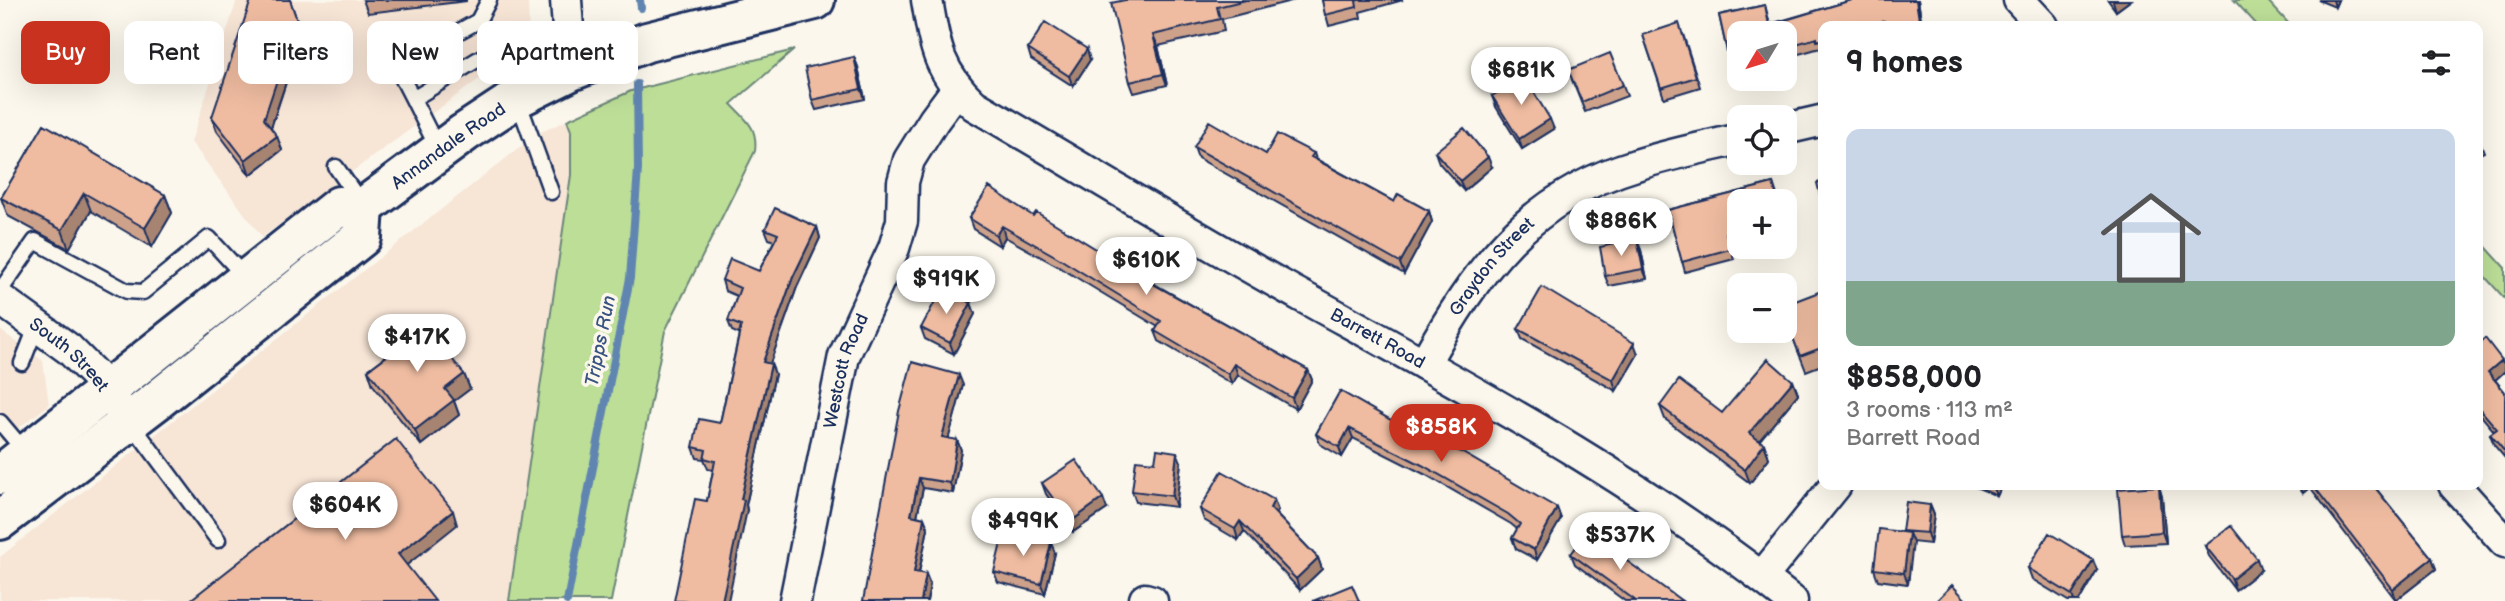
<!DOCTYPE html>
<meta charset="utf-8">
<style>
:root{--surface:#fff;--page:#f2f2f2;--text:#202124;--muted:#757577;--accent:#c8321e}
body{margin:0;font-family:"Balsamiq Sans",sans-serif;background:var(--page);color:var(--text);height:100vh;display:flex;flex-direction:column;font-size:26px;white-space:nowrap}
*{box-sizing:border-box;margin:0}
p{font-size:23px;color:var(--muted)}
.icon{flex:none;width:38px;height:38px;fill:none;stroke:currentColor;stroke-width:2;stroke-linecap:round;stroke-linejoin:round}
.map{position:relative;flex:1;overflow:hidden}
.details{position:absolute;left:1818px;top:21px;width:665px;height:469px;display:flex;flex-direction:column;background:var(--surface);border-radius:14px;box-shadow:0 7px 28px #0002}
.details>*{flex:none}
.guide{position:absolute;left:21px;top:21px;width:665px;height:63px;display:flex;gap:14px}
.needle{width:46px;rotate:232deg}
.controls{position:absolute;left:1727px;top:21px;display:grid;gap:14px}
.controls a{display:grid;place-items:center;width:70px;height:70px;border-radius:14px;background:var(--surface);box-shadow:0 7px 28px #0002;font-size:35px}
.price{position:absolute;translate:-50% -60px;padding:0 16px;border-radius:24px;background:#fff;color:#222;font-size:23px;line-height:46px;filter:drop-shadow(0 2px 4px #0008)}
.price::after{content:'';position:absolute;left:50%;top:42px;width:21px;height:16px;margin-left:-10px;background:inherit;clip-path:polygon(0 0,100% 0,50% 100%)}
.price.active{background:var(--accent);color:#fff}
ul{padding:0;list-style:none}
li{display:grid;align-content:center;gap:14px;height:371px;padding:0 28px}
li span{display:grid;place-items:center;height:217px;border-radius:14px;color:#555}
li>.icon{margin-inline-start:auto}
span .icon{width:126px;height:126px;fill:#fffc;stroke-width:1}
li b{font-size:30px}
h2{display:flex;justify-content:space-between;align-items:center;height:84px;padding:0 28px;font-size:30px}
.chip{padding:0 24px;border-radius:14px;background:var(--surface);box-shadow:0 7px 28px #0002;font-size:24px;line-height:63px}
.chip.active{background:var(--accent);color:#fff}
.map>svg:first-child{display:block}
.built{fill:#f7e5d6}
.green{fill:#bcde97;stroke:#6c867a;stroke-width:2}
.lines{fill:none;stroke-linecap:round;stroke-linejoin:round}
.stream{stroke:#6085b1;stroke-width:8}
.lane-casing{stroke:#1b2f5e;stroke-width:19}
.street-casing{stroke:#1b2f5e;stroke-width:35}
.secondary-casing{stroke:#1b2f5e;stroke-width:44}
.lane{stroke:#fbf7ec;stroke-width:14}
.street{stroke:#fbf7ec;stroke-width:30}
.secondary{stroke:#fbf7ec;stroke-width:38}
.wall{fill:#cea28a;stroke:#1b2f5e;stroke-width:2}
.shaded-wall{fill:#a78471;stroke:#1b2f5e;stroke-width:2}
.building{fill:#efbca1;stroke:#1b2f5e;stroke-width:2}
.labels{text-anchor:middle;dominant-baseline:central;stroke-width:7;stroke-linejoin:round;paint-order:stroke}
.street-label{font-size:18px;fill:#1b2f5e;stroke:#fbf7ec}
.water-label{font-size:19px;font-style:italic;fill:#385381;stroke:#fbf7ec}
</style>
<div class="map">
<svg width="2505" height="601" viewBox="0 0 2505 601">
<rect width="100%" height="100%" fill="#fbf7ec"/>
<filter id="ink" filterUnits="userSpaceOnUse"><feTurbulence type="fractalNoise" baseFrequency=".0143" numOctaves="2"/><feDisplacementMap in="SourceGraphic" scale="14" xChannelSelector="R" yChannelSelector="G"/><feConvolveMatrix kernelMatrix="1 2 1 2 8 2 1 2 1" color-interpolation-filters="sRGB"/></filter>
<g filter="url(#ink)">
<path class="built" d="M237,0H528L529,43L262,237L191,142Z
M794,50L685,143L744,174L665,331L611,601H0V557L537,134L631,91Z
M0,330L43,361L49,405L0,442Z"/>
<path class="green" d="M2234,0H2267L2291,26H2258Z
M794,50L731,104C746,120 758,127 755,151L665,331L611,601H509L571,175V131L567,120L631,91Z
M2478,238L2505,268V299L2478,269Z"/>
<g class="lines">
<path class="stream" d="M640,0L641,8
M567,601L630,278L638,169L637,84"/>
<g class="lane-casing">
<path id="lane" d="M489,0L478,21L396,66L413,99L493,50L517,98L551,192
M413,99L439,151
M336,167L361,203
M0,291L35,241L127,291L143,292L209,238L245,277
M22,363L37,325
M0,422L27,454
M131,423L218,540"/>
</g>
<g class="street-casing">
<g id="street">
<path d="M566,0L571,71"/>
<path id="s1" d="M927,0C935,47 938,71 974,105C1084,169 1192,236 1303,297C1473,391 1639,479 1792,601"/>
<path d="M2019,0L2043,26"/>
<path d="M1785,129L1824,120"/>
<path id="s2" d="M0,299L69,349L94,374L117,406"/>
<path id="s3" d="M1424,364C1476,271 1528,197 1636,165C1670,154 1705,147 1740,139"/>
<path d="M2454,485L2505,542"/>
<path d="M1762,577L1836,485"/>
<path d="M1145,599L1152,601"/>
<path id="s4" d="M795,601L844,356L894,248L902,221L903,182L909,160L934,120L957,89"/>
</g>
</g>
<g class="secondary-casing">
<g id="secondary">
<path id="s5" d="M0,475L339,206L364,207L464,133L517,98L571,71L647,42L815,0"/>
<path d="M0,520L155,402L362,237L364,207"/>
</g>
</g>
<use href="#lane" class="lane"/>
<use href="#street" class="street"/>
<use href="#secondary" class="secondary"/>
</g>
<path class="wall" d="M363,0H466V1L368,13Z
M1125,0H1295L1222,19L1224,31L1158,46L1167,85L1134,93L1130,82Z
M1322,0H1403L1360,12L1361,18L1329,26Z
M1852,0H1918L1922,26H1824V50L1821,51L1820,48L1785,58V33H1740V79H1757L1735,83L1732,74L1719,15L1765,5L1770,24Z
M2108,0H2131L2116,11Z
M2318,0H2338L2335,7Z
M302,34L271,128L282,150L250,175L217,131L212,117Z
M1683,34L1700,87L1664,98L1643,35Z
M1028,49L1090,60L1073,86L1031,59Z
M854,57L858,67L865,99L816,110L812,100Z
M1572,80L1623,85L1627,96L1585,112Z
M1492,96L1554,129L1522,149L1496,107Z
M44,124L165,195L172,213L152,247L91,211L69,249L8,216L1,198Z
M2478,136L2484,152L2478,155Z
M1194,147L1266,154L1314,153L1316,159L1394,202L1429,211L1432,222L1404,274L1198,158Z
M1435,152L1492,167L1464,191L1439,163Z
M1773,183L1779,201H1740V241L1729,243L1734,259L1685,272L1668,210Z
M1033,216L1308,370L1312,380L1296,409L1238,375L1232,384L1159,341L1155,331L1158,327L1059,267L1005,237L1000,246L973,229L969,218Z
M817,227L820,238L797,287L770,363L771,364L775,374L746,505L747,510L707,501L713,470L708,469L704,459L697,458L693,447L720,423L739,334L732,331L728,321L737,296L725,291L722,280L759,271L774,241L769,239L765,229Z
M1641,250L1647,279L1609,286L1605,276Z
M1824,290V364L1806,371L1785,317Z
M971,303L975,314L954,354L925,339L921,328Z
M1518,329L1638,354L1616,391L1522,339Z
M2478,344L2505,366V371L2495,380L2505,392V458L2494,445L2490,434L2494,431L2478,412Z
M382,347L464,374L470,389L454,401L459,415L421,445L373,385L368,370L385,357Z
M1793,381L1798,394L1759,441L1764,444L1769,458L1750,483L1665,419L1660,406L1722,413Z
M963,385L948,439L957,440L961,450L953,493L923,488L917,516L924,518L928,528L919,573L930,584L927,601H863Z
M1340,391L1398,424L1557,508L1561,519L1537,560L1516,549L1512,538L1517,529L1511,524L1426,475L1353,438L1342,457L1320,444L1316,434Z
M1155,462H1181L1176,507L1136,502L1132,491Z
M1042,483L1107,509L1073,532L1046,494Z
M1971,485H2002L1997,496Z
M2296,485H2373L2432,558L2436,569L2396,600L2310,487L2303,493Z
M2159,486L2162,497L2166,543L2125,545L2122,535Z
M1274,500L1278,511L1276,514L1318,558L1322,569L1300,590L1244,531L1238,540L1204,520L1200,509Z
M1930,505L1934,515L1930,544L1912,542L1908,584L1878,580L1874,569L1903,532Z
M2205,546L2261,570L2235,590L2209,556Z
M1055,553L1045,594L998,582L994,572Z
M1571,554L1682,601H1625L1575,564Z
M2028,568L2097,570L2079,601H2068L2032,579Z"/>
<path class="shaded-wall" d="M290,0L302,34L269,133L264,119Z
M1916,0H1918L1922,26H1920Z
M2114,0H2131L2116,11L2113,1Z
M2333,0H2338L2335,7Z
M1153,35L1158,46L1167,85L1163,74Z
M1087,49L1090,60L1073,86L1069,76Z
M854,57L858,67L865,99L861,89Z
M1550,119L1554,129L1522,149L1519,139Z
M277,136L282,150L250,175L245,160Z
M1488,157L1492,167L1464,191L1460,181Z
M84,193L91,211L69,249L62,230Z
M165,195L172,213L152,247L145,228Z
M1429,211L1432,222L1404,274L1400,263Z
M1002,226L1005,237L1000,246L996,235Z
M817,227L820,238L797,287L767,372L763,362L793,277Z
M1637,239L1641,250L1647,279L1643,269Z
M971,303L975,314L954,354L950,343Z
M1634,343L1638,354L1616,391L1613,380Z
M2502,360L2505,366V371L2492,383L2488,372Z
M771,364L775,374L746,505L747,510L728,601H722L741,499Z
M1234,364L1238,375L1232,384L1228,374Z
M1308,370L1312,380L1296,409L1292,398Z
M464,374L470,389L454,401L459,415L421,445L415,430L445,389Z
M959,375L963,385L946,448L942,437Z
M1793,381L1798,394L1754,447L1749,433Z
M1349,428L1353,438L1342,457L1339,447Z
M957,440L961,450L953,493L950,483Z
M1764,444L1769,458L1750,483L1745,470Z
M1177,452L1181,462L1176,507L1172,496Z
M919,478L923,488L915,526L911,515Z
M1993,485H2002L1997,496Z
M2300,485H2310V487L2303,493Z
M2159,486L2162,497L2166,543L2162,532Z
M1103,498L1107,509L1073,532L1070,522Z
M1274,500L1278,511L1274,518L1270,508Z
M1930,505L1934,515L1930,544L1927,533Z
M1557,508L1561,519L1537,560L1534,550Z
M453,511L457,525L403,568L398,554Z
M924,518L928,528L917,582L914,572Z
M1240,521L1244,531L1238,540L1235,529Z
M1909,533L1913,543L1908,584L1904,573Z
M1051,543L1055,553L1045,594L1041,584Z
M1318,558L1322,569L1300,590L1296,579Z
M2432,558L2436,569L2396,600L2393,589Z
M2257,559L2261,570L2235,590L2232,579Z
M2093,560L2097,570L2079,601H2074L2072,595Z
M926,574L930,584L927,601H921Z"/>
<path class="building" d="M251,0H290L297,20L264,119L277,136L245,160L212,117Z
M1125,0H1246L1217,7L1220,19L1153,35L1163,74L1130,82L1111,3Z
M1322,0H1358L1356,1L1357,7L1325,15Z
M1852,0H1916L1920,26H1885L1884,21L1867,26H1824V39L1817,41V38L1785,47V33H1740V72L1732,74L1719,15L1765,5L1769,25Z
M1045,22L1087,49L1069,76L1028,49Z
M1679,23L1696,77L1661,88L1643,35Z
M1610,53L1623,85L1582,102L1568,70Z
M854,57L861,89L812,100L805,68Z
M1524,76L1550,119L1519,139L1492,96Z
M1209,121L1266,154L1277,134L1314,153L1311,157L1394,202L1398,194L1429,211L1400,263L1194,147Z
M44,124L165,195L145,228L84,193L62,230L1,198Z
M1464,128L1488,157L1460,181L1435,152Z
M1824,181V211L1817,183Z
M1773,183L1778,201H1740V230L1726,233L1730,249L1682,262L1668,210Z
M989,187L1033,216L1036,212L1153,284L1308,370L1292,398L1234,364L1228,374L1155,331L1161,321L1055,256L1002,226L996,235L969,218Z
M775,208L817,227L793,277L763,362L771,364L741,499L744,500L722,601H674L695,499L707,501L715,461L704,458L706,450L693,447L699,419L720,423L741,326L728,321L740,288L722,280L730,259L759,271L778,234L765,229Z
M1637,239L1643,269L1605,276L1600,247Z
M1542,287L1634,343L1613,380L1518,329Z
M942,288L971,303L950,343L921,328Z
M1824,290V347L1800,356L1785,316V305Z
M419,317L464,374L445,389L454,400L415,430L368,370L388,355L382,347Z
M2485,338L2502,360L2488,372L2505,392V452L2490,434L2497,429L2478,407V344Z
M1768,359L1793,381L1749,433L1764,444L1745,470L1660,406L1679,380L1722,413Z
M912,362L959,375L942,437L957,440L950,483L919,478L911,515L924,518L914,572L926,574L921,601H863L899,411Z
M1340,391L1398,424L1400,420L1461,452L1557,508L1534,550L1512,538L1520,524L1508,514L1422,465L1349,428L1339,447L1316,434Z
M396,439L453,511L398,554L435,601H189Z
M1157,449L1177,452L1172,496L1132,491L1136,460L1155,462Z
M1076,460L1103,498L1070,522L1042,483Z
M1222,471L1274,500L1270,508L1318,558L1296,579L1240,521L1235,529L1200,509Z
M2313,485H2373L2432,558L2393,589Z
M2159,486L2162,532L2122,535L2118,489Z
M1906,502L1930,505L1927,533L1902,531Z
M2231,526L2257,559L2232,579L2205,546Z
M1879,529L1909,533L1904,573L1874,569Z
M1004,531L1051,543L1041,584L994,572Z
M1587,532L1682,601H1636L1571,554Z
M2049,533L2093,560L2072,595L2028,568Z
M1352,585L1359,601H1313Z
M1952,585L1967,601H1936Z"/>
</g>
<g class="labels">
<g class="street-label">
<text stroke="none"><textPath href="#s5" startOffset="562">Annandale Road</textPath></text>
<text stroke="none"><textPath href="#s3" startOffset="119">Graydon Street</textPath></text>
<text stroke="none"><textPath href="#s1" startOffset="584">Barrett Road</textPath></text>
<text stroke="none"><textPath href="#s2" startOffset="89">South Street</textPath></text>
<text stroke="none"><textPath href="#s4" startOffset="236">Westcott Road</textPath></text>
</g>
<g class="water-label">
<text transform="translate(601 341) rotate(-79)">Tripps Run</text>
</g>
</g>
</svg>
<div class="controls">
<a><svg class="needle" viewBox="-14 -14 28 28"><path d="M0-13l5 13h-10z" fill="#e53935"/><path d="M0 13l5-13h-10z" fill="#757577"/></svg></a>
<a><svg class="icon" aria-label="locate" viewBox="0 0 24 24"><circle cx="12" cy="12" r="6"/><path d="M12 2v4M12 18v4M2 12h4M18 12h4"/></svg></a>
<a>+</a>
<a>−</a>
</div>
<b class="price" style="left:1521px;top:107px">$681K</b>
<b class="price" style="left:1621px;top:258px">$886K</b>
<b class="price" style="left:1146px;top:297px">$610K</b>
<b class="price" style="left:946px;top:316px">$919K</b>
<b class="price" style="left:417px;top:374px">$417K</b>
<b class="price active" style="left:1441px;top:464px">$858K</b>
<b class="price" style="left:345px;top:542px">$604K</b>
<b class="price" style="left:1023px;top:558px">$499K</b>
<b class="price" style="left:1620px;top:572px">$537K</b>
<div class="guide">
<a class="chip active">Buy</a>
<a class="chip">Rent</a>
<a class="chip">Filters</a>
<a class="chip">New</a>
<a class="chip">Apartment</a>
</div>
<section class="details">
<h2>9 homes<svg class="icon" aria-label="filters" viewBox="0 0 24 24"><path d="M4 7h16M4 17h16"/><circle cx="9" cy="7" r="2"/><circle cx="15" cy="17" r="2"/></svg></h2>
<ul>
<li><span style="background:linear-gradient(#c9d6e8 70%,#7fa58c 0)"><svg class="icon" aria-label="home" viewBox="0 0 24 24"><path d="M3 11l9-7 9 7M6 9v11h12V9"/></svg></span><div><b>$858,000</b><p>3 rooms · 113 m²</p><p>Barrett Road</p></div></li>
</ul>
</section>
</div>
